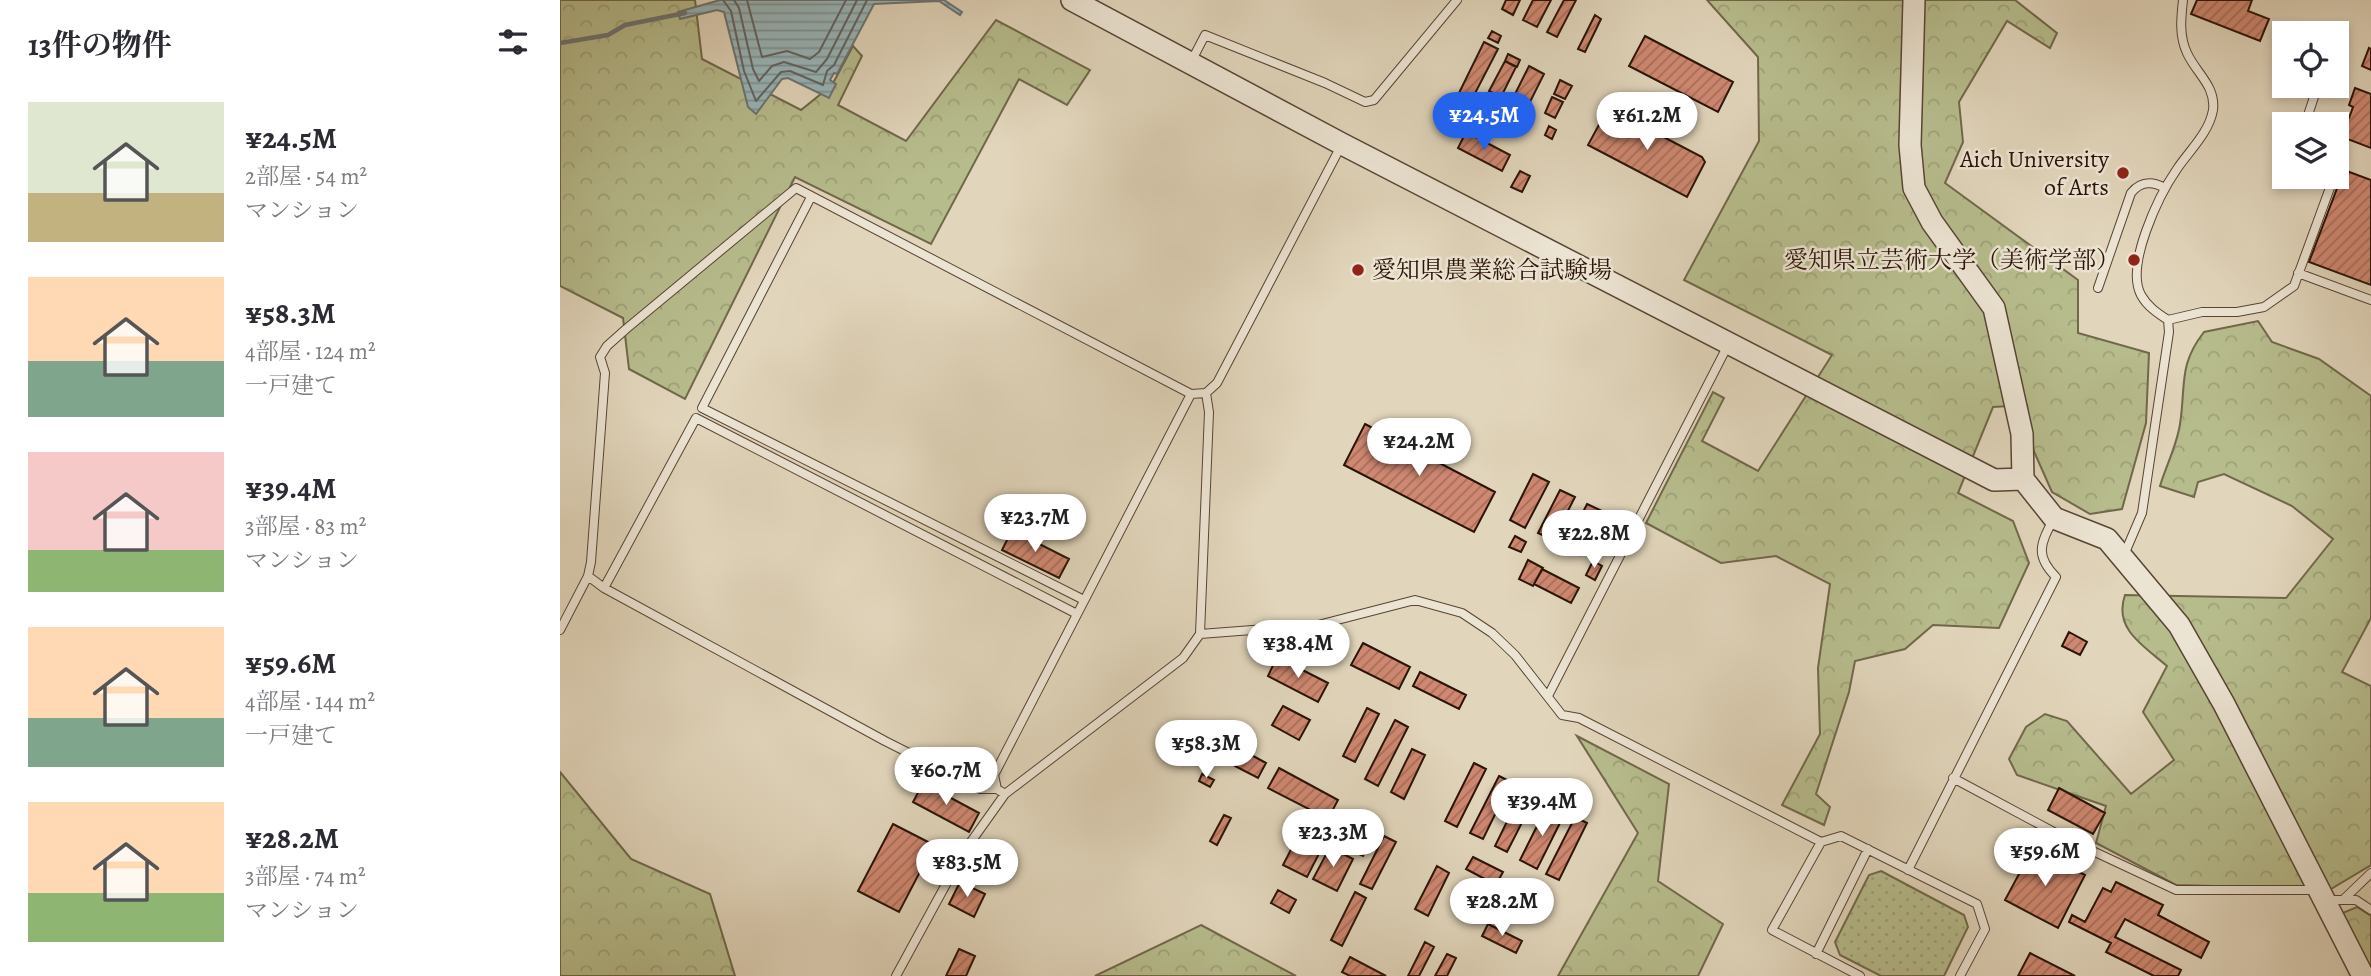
<!DOCTYPE html>
<html lang="ja">
<meta charset="utf-8">
<style>
:root{--surface:#fff;--page:#f2f2f3;--text:#2b2b33;--muted:#7c7c81;--accent:#2563eb}
body{margin:0;font-family:Alegreya,"Noto Serif JP",serif;background:var(--page);color:var(--text);height:100vh;display:flex;flex-direction:column;font-size:26px;white-space:nowrap}
*{box-sizing:border-box;margin:0}
p{font-size:23px;color:var(--muted)}
.icon{flex:none;width:38px;height:38px;fill:none;stroke:currentColor;stroke-width:2;stroke-linecap:round;stroke-linejoin:round}
.map{position:relative;flex:1;overflow:hidden}
.sheet{display:flex;flex-direction:column;background:var(--surface);width:560px}
.sheet>*{flex:none}
.buttons{position:absolute;left:1712px;top:21px;display:grid;gap:14px}
.buttons a{display:grid;place-items:center;width:77px;height:77px;border-radius:0px;background:var(--surface);box-shadow:0 4px 10px #0003;font-size:35px}
.price{position:absolute;translate:-50% -60px;padding:0 16px;border-radius:24px;background:#fff;color:#222;font-size:23px;line-height:46px;filter:drop-shadow(0 2px 4px #0008)}
.price::after{content:'';position:absolute;left:50%;top:42px;width:21px;height:16px;margin-left:-10px;background:inherit;clip-path:polygon(0 0,100% 0,50% 100%)}
.price.selected{background:var(--accent);color:#fff}
ul{padding:0;list-style:none}
li{display:flex;align-items:center;gap:21px;height:175px;padding:0 28px}
li span{display:grid;place-items:center;flex:none;width:196px;height:140px;border-radius:0px;color:#555}
li>.icon{margin-inline-start:auto}
span .icon{width:84px;height:84px;fill:#fffc;stroke-width:1}
li b{font-size:30px}
h2{display:flex;justify-content:space-between;align-items:center;height:84px;padding:0 28px;font-size:30px}
main{display:flex;flex:1;min-height:0}
.map>svg:first-child{display:block}
.grass{fill:url(#grass-dots);stroke:#71684a;stroke-width:2}
.forest{fill:url(#forest-crowns);stroke:#71684a;stroke-width:2}
.water{fill:url(#water-rules);stroke:#6d7573;stroke-width:2}
.lines{fill:none;stroke-linecap:round;stroke-linejoin:round}
.shore{stroke:#626461;stroke-width:2}
.stream{stroke:#6d7573;stroke-width:4.5}
.building{fill:url(#building-hatch);stroke:#2b1307;stroke-width:2}
.service-casing{stroke:#584434;stroke-width:10}
.tertiary-casing{stroke:#584434;stroke-width:24}
.service{stroke:#ece4d3;stroke-width:8}
.tertiary{stroke:#ece4d3;stroke-width:21}
.poi-dot{fill:#8f2418;stroke:#ece4d3;stroke-width:2.5}
.labels{text-anchor:middle;dominant-baseline:central;stroke-width:5;stroke-linejoin:round;paint-order:stroke}
.poi-label{font-size:24px;fill:#2b1307;stroke:#ece4d3;text-anchor:end}
</style>
<main>
<section class="sheet">
<h2>13件の物件<svg class="icon" aria-label="filters" viewBox="0 0 24 24"><path d="M4 7h16M4 17h16"/><circle cx="9" cy="7" r="2"/><circle cx="15" cy="17" r="2"/></svg></h2>
<ul>
<li><span style="background:linear-gradient(#dfe7d0 65%,#c2b280 0)"><svg class="icon" aria-label="home" viewBox="0 0 24 24"><path d="M3 11l9-7 9 7M6 9v11h12V9"/></svg></span><div><b>¥24.5M</b><p>2部屋 · 54 m²</p><p>マンション</p></div></li>
<li><span style="background:linear-gradient(#ffd9b3 60%,#7fa58c 0)"><svg class="icon" aria-label="home" viewBox="0 0 24 24"><path d="M3 11l9-7 9 7M6 9v11h12V9"/></svg></span><div><b>¥58.3M</b><p>4部屋 · 124 m²</p><p>一戸建て</p></div></li>
<li><span style="background:linear-gradient(#f6c9c9 70%,#8fb573 0)"><svg class="icon" aria-label="home" viewBox="0 0 24 24"><path d="M3 11l9-7 9 7M6 9v11h12V9"/></svg></span><div><b>¥39.4M</b><p>3部屋 · 83 m²</p><p>マンション</p></div></li>
<li><span style="background:linear-gradient(#ffd9b3 65%,#7fa58c 0)"><svg class="icon" aria-label="home" viewBox="0 0 24 24"><path d="M3 11l9-7 9 7M6 9v11h12V9"/></svg></span><div><b>¥59.6M</b><p>4部屋 · 144 m²</p><p>一戸建て</p></div></li>
<li><span style="background:linear-gradient(#ffd9b3 65%,#8fb573 0)"><svg class="icon" aria-label="home" viewBox="0 0 24 24"><path d="M3 11l9-7 9 7M6 9v11h12V9"/></svg></span><div><b>¥28.2M</b><p>3部屋 · 74 m²</p><p>マンション</p></div></li>
</ul>
</section>
<div class="map">
<svg width="1811" height="976" viewBox="0 0 1811 976">
<defs>
<pattern id="grass-dots" width="8" height="8" patternUnits="userSpaceOnUse" patternTransform="scale(1.75)"><rect width="8" height="8" fill="#b7bc8d"/><path d="M2 2h.1M6 6h.1" fill="none" stroke="#9ea178" stroke-width="1.8" stroke-linecap="round"/></pattern>
<pattern id="forest-crowns" width="20" height="18" patternUnits="userSpaceOnUse" patternTransform="scale(1.75)"><rect width="20" height="18" fill="#b7bc8d"/><path d="M2 6a3 3 0 1 1 6 0M12 15a3 3 0 1 1 6 0" fill="none" stroke="#9ea178"/></pattern>
<pattern id="water-rules" width="6" height="5" patternUnits="userSpaceOnUse" patternTransform="scale(1.75)"><rect width="6" height="5" fill="#99b6bb"/><path d="M0 2.5h6" fill="none" stroke="#7d9396"/></pattern>
<pattern id="building-hatch" width="6" height="6" patternUnits="userSpaceOnUse" patternTransform="scale(1.75)"><rect width="6" height="6" fill="#cf8871"/><path d="M-1 1l2-2M0 6l6-6M5 7l2-2" fill="none" stroke="#a86e5b"/></pattern>
</defs>
<rect width="100%" height="100%" fill="#e1d5bb"/>
<filter id="stains"><feTurbulence type="fractalNoise" baseFrequency=".00286" numOctaves="4"/><feColorMatrix values="0 0 0 0 .2 0 0 0 0 .09 0 0 0 0 .02 0 0 0 .5 -.17"/></filter>
<radialGradient id="worn" r=".72"><stop offset=".6" stop-color="#630" stop-opacity="0"/><stop offset="1" stop-color="#630" stop-opacity=".3"/></radialGradient>
<path class="grass" d="M1321,871L1404,915L1408,927L1384,976H1321L1280,955L1275,942L1309,875Z"/>
<path class="forest" d="M0,0H135L142,59L241,110L272,85L293,46L302,56L278,105L346,141L436,20L530,70L507,105L459,79L371,244L235,177L125,399L69,369L63,318L0,286Z
M1147,0H1455L1497,33L1490,48L1447,21L1399,102L1403,142L1385,183L1518,280V333L1589,353L1586,423L1562,509L1530,514L1492,492L1472,447L1467,405L1433,407L1398,493L1453,521L1469,563L1439,628L1373,625L1345,649L1295,661L1289,692L1256,794L1270,807L1264,825L1222,805L1260,734L1258,668L1270,584L1216,556L1161,563L1086,523L1153,392L1164,398L1142,441L1198,471L1272,355L1124,280L1199,141L1198,57Z
M1698,321L1712,342L1759,359L1811,396V618L1782,672L1811,686V865L1771,889L1616,885L1536,843L1546,806L1457,775L1449,759L1466,727L1485,714L1507,721L1571,794L1614,760L1583,712L1607,666C1584,646 1553,629 1565,595L1726,598L1773,539L1732,506L1664,474L1638,482L1634,497L1600,486C1606,466 1617,445 1620,424C1626,386 1618,365 1644,332Z
M1017,736L1109,784L1098,881L1163,924L1138,976H998L1078,833Z
M0,772L71,859L150,894L175,976H0Z
M1797,907L1811,916V969L1780,914Z
M641,925L736,976H535Z"/>
<path class="water" d="M160,0H384L402,12L400,15L379,1L314,4L277,74L274,73L270,80L276,84L269,98L228,78L222,79L196,114L188,107L164,12L157,10L120,19L118,12Z"/>
<g class="lines">
<path class="shore" d="M163,0L171,11L184,71L196,101L221,72L230,71L263,85L267,71L274,65L307,0
M174,0L179,8L193,69L199,81L212,66L224,62L256,72L267,59L297,0
M187,0L202,57L227,51L250,59L259,52L286,0"/>
<path class="stream" d="M0,43L48,35L65,25L125,13"/>
</g>
<path class="building" d="M946,0H960L953,15L942,9Z
M973,0H991L977,27L963,20Z
M1004,0H1016L997,37L987,32Z
M1637,0H1692L1688,11L1709,19L1700,41L1631,14Z
M1035,15L1041,19L1025,52L1018,49Z
M932,31L941,36L938,43L928,38Z
M1085,36L1173,82L1158,112L1069,66Z
M924,42L938,49L910,103L897,97Z
M1809,48L1811,49V70L1802,66Z
M948,54L960,60L957,67L945,61Z
M945,61L956,67L941,97L929,91Z
M969,66L984,74L970,102L955,94Z
M1000,80L1012,86L1005,99L994,94Z
M1795,88L1811,94V148L1777,135L1784,116L1789,118L1793,107L1789,105Z
M955,94L969,102L958,124L943,116Z
M992,97L1003,102L995,118L985,113Z
M1048,108L1142,157L1145,162L1127,197L1028,145Z
M989,126L996,130L992,139L985,135Z
M906,132L950,155L942,171L898,148Z
M1784,170L1811,180V285L1749,262Z
M960,171L970,176L962,192L951,187Z
M805,424L935,492L914,532L784,465Z
M973,474L989,482L965,528L950,520Z
M1000,490L1015,497L993,540L978,533Z
M1027,504L1042,511L1020,555L1006,547Z
M452,530L509,559L499,578L442,550Z
M955,536L966,542L961,552L949,547Z
M968,560L983,568L973,586L959,579Z
M1033,561L1042,566L1035,580L1026,575Z
M982,569L1019,588L1011,603L974,584Z
M1509,632L1527,642L1520,655L1502,646Z
M803,643L850,667L839,689L791,665Z
M717,657L768,683L758,702L708,676Z
M860,672L906,695L899,709L853,686Z
M723,706L750,720L739,740L712,725Z
M807,708L819,714L795,762L783,756Z
M835,720L848,727L818,786L805,779Z
M852,749L865,755L844,799L831,792Z
M684,751L706,763L698,778L675,766Z
M914,763L926,769L897,827L885,821Z
M719,768L778,800L768,819L708,788Z
M642,774L654,780L650,787L639,781Z
M939,776L951,782L923,839L910,833Z
M363,783L419,813L409,832L353,802Z
M1499,788L1545,813L1533,834L1488,810Z
M963,789L976,795L947,852L935,846Z
M987,806L1004,815L977,869L960,860Z
M664,815L671,818L657,845L650,841Z
M1015,817L1027,823L999,880L986,874Z
M333,824L374,845L339,912L298,891Z
M806,826L816,831L803,856L793,851Z
M741,830L765,842L747,877L723,865Z
M824,836L836,842L812,889L800,884Z
M770,847L793,859L777,891L753,879Z
M1473,848L1525,875L1498,928L1445,900Z
M913,857L943,872L936,885L906,869Z
M877,866L889,873L868,916L855,909Z
M400,882L425,894L414,917L389,904Z
M1556,882L1603,905L1598,915L1649,942L1641,958L1565,919L1555,937L1621,970L1618,976H1594L1546,952L1551,943L1509,922L1512,915L1525,922L1543,888L1551,892Z
M718,890L736,900L729,913L711,903Z
M795,892L806,898L782,946L771,940Z
M928,924L962,941L956,953L922,936Z
M865,942L874,947L859,976H848Z
M399,949L415,956L406,976H386Z
M1470,953L1515,976H1458Z
M887,954L896,958L887,976H875Z
M790,957L826,976H790L782,972Z"/>
<g class="lines">
<g class="service-casing">
<path id="service" d="M631,62L645,35L765,83L805,102L814,100L897,0
M1745,124L1756,91
M251,197L142,408L524,600
M1738,273L1811,300
M1538,288L1571,193C1581,181 1592,181 1605,188
M1608,320L1642,312H1677L1704,307L1734,286L1771,185L1767,177
M1564,555L1582,513L1609,332L1608,320C1597,313 1587,306 1581,295C1565,265 1599,195 1617,169C1629,151 1649,133 1653,110C1656,86 1636,73 1627,53C1619,36 1621,18 1623,0
M28,576L44,588L325,741L420,789H437L445,794
M44,588L136,418L517,614
M0,630L28,576L31,562L45,373L40,357L47,346L66,329L236,188L631,394L646,393L657,383L782,144
M640,634L758,625L855,600L902,613L932,633L955,655L1002,715L1019,718L1261,842L1281,836L1417,904L1425,929L1400,976
M989,694L1168,345
M1393,778L1505,838L1616,890H1756
M437,789L434,775L631,394
M1261,842L1212,930L1300,976
M1348,870L1496,577C1474,555 1481,543 1494,518
M1785,898L1811,873
M1767,900H1796L1811,910
M1256,954L1308,849
M336,976L403,853L445,794L623,658L640,634L649,412L646,393"/>
</g>
<g class="tertiary-casing">
<path id="tertiary" d="M512,0L782,144L1434,480L1463,479L1494,518L1547,539L1619,625L1664,704L1803,976
M1354,0L1350,145L1354,188L1372,222L1434,308L1462,434L1463,479"/>
</g>
<use href="#service" class="service"/>
<use href="#tertiary" class="tertiary"/>
</g>
<g class="poi-dot">
<circle cx="1563" cy="173" r="7"/>
<circle cx="1574" cy="260" r="7"/>
<circle cx="798" cy="270" r="7"/>
</g>
<g class="labels">
<g class="poi-label">
<text x="1549" y="159">Aich University<tspan x="1549" dy="28">of Arts</tspan></text>
<text x="1560" y="260">愛知県立芸術大学（美術学部）</text>
<text x="812" y="270" text-anchor="start">愛知県農業総合試験場</text>
</g>
</g>
<rect width="100%" height="100%" filter="url(#stains)"/>
<rect width="100%" height="100%" fill="url(#worn)"/>
</svg>
<div class="buttons">
<a><svg class="icon" aria-label="locate" viewBox="0 0 24 24"><circle cx="12" cy="12" r="6"/><path d="M12 2v4M12 18v4M2 12h4M18 12h4"/></svg></a>
<a><svg class="icon" aria-label="layers" viewBox="0 0 24 24"><path d="M12 4l9 5-9 5-9-5zM3 14l9 5 9-5"/></svg></a>
</div>
<b class="price selected" style="left:924px;top:152px">¥24.5M</b>
<b class="price" style="left:1087px;top:152px">¥61.2M</b>
<b class="price" style="left:859px;top:478px">¥24.2M</b>
<b class="price" style="left:475px;top:554px">¥23.7M</b>
<b class="price" style="left:1034px;top:570px">¥22.8M</b>
<b class="price" style="left:738px;top:680px">¥38.4M</b>
<b class="price" style="left:646px;top:780px">¥58.3M</b>
<b class="price" style="left:386px;top:807px">¥60.7M</b>
<b class="price" style="left:982px;top:838px">¥39.4M</b>
<b class="price" style="left:773px;top:869px">¥23.3M</b>
<b class="price" style="left:1485px;top:888px">¥59.6M</b>
<b class="price" style="left:407px;top:899px">¥83.5M</b>
<b class="price" style="left:942px;top:938px">¥28.2M</b>
</div>
</main>
